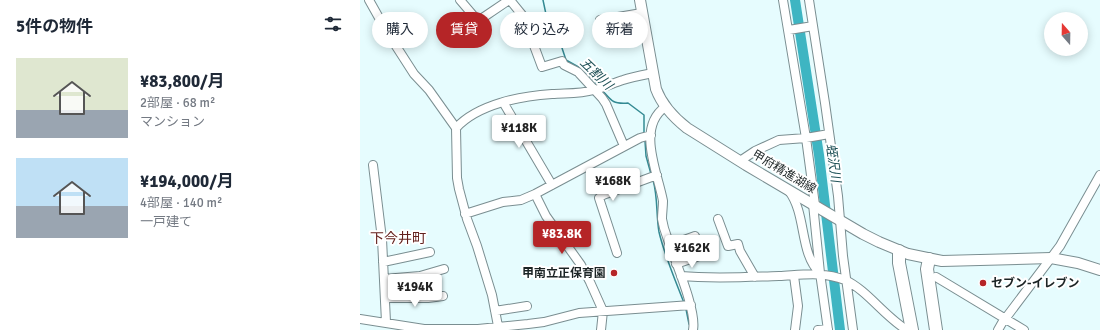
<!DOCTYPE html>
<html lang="ja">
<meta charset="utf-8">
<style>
:root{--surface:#fff;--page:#f6f6f7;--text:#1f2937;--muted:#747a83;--accent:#b52527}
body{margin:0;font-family:Signika,"Noto Sans JP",sans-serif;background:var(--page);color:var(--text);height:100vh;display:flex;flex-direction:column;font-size:15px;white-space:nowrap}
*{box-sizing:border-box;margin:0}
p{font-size:13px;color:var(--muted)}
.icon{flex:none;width:22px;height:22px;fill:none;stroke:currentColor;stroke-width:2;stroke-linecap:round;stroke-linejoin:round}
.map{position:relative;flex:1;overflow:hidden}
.details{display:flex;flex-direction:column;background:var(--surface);width:360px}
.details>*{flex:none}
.top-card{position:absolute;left:12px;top:12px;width:380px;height:36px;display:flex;gap:8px}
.needle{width:26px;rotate:340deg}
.buttons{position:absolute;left:684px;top:12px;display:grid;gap:8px}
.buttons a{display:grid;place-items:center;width:44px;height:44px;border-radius:50%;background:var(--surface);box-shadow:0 2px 10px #0003;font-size:20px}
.price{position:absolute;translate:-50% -34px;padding:0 9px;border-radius:4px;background:#fff;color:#222;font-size:13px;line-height:26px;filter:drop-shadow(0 1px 2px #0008)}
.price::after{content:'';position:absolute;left:50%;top:24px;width:12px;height:9px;margin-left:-6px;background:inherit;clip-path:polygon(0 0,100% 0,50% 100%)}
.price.current{background:var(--accent);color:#fff}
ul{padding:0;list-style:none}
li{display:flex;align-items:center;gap:12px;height:100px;padding:0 16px}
li span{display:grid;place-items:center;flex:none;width:112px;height:80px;border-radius:0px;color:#555}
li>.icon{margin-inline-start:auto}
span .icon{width:48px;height:48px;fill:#fffc;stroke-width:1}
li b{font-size:17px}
h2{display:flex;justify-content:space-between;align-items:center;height:48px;padding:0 16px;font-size:17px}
.chip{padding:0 14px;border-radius:18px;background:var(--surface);box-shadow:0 2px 10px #0003;font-size:14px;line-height:36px}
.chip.current{background:var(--accent);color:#fff}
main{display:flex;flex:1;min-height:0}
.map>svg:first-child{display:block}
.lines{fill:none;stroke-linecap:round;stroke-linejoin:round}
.stream{stroke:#348a93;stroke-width:1.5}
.river{stroke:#3eb5c2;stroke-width:10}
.minor-casing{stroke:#7a8e91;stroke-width:10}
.major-casing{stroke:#7a8e91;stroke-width:12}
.highway-casing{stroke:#7a8e91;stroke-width:14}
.minor{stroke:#fff;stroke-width:8}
.major{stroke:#fff;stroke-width:10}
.highway{stroke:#fff;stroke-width:12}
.poi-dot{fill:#b52527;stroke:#fff;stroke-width:1.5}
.labels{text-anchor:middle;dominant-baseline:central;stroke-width:4;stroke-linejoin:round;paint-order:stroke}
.street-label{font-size:12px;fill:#1c2425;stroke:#fff}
.poi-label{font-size:12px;font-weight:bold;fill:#1c2425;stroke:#fff;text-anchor:end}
.water-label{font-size:13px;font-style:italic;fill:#1e5056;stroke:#fff}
.quarter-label{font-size:14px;fill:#64201d;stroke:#fff}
</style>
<main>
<section class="details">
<h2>5件の物件<svg class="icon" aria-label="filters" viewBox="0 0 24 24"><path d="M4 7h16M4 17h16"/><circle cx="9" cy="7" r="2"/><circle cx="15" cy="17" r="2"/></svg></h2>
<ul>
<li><span style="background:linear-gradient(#dfe7d0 65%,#9aa5b1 0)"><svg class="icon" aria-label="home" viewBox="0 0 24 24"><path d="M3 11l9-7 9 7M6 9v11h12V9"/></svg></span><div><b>¥83,800/月</b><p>2部屋 · 68 m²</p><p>マンション</p></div></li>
<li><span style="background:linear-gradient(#bfe0f5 60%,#9aa5b1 0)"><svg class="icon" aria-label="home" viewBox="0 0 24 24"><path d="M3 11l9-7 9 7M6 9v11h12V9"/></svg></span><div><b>¥194,000/月</b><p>4部屋 · 140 m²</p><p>一戸建て</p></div></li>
</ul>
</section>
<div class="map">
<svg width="740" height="330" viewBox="0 0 740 330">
<rect width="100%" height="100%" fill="#e6fcfe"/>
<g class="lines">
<path class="stream" d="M183,0L187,19L198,36L206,60L222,69L238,85
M243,91C252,102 254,104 268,103L284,115V133
M285,141L286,156L291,174
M293,180C298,197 296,215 299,232C304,254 316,282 324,303
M326,309L329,324"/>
<path class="river" d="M435,0L459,155L480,330"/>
<g class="minor-casing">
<path id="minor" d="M9,0L27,32L54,74L69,90L96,128L97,178L99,189L107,219L117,246L132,295L138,326
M100,0L118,21L149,0
M150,0L163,16L182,67L202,61L204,65L218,72L242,98L246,104L264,146
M423,0L446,138L455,205
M449,0L465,103L478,196L483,256L493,330
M240,20L282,13
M429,30L453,26
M143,102L192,185
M305,107C276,128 298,173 303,201C303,207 302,213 302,219C303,225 305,232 307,237C314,259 337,310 333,330
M96,128C118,104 161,96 192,94C206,93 220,94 234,90C244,88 253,83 263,80C272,77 283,75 293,73
M380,161L395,151L419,140L446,138L469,134
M13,165L22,239L26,322
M429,191C447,215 439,253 460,273
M175,194L186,216L221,265L230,282L243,311L241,330
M453,204L460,273L468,330
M105,214L143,202L161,200L175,194L280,138L291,135
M358,219L368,246L378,244L380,251L395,277
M310,245L335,236
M257,253L239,198L243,195L297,175
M23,262L70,252
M316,264L342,255
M321,276C353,279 386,277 419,276C441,275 463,271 485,280C507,290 525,317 547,330
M434,276L438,306L435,330
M576,277L664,330
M24,279L60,276L84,269
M25,298H68L83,296
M135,311L167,306
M0,319L64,329H118L168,324L184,322L219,313L331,305
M458,330L468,329
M638,330L642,323L700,246L740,175"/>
</g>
<g class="major-casing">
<path id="major" d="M280,0L296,89C302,105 313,117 327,128L386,165L503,234L519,242L548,254L582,261L691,258L718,263L740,270"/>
</g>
<g class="highway-casing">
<path id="highway" d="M539,251V263L552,330
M569,259L567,269L576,330"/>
</g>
<use href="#minor" class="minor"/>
<use href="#major" class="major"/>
<use href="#highway" class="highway"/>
</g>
<g class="poi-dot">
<circle cx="254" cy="273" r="4"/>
<circle cx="623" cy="283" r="4"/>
</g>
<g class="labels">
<g class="street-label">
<text transform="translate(424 172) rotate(31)">甲府精進湖線</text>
</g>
<g class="poi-label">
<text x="246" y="273">甲南立正保育園</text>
<text x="631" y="283" text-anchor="start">セブン-イレブン</text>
</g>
<g class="water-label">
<text transform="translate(236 74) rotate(44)">五割川</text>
<text transform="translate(473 163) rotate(82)">蛭沢川</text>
</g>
<g class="quarter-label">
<text x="38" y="238">下今井町</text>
</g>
</g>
</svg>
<div class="buttons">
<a><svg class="needle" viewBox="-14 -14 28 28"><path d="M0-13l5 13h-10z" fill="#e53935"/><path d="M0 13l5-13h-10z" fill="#747a83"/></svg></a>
</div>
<b class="price" style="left:159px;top:149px">¥118K</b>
<b class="price" style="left:253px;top:202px">¥168K</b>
<b class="price current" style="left:202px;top:255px">¥83.8K</b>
<b class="price" style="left:332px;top:269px">¥162K</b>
<b class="price" style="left:55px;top:308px">¥194K</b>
<div class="top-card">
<a class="chip">購入</a>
<a class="chip current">賃貸</a>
<a class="chip">絞り込み</a>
<a class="chip">新着</a>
</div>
</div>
</main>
